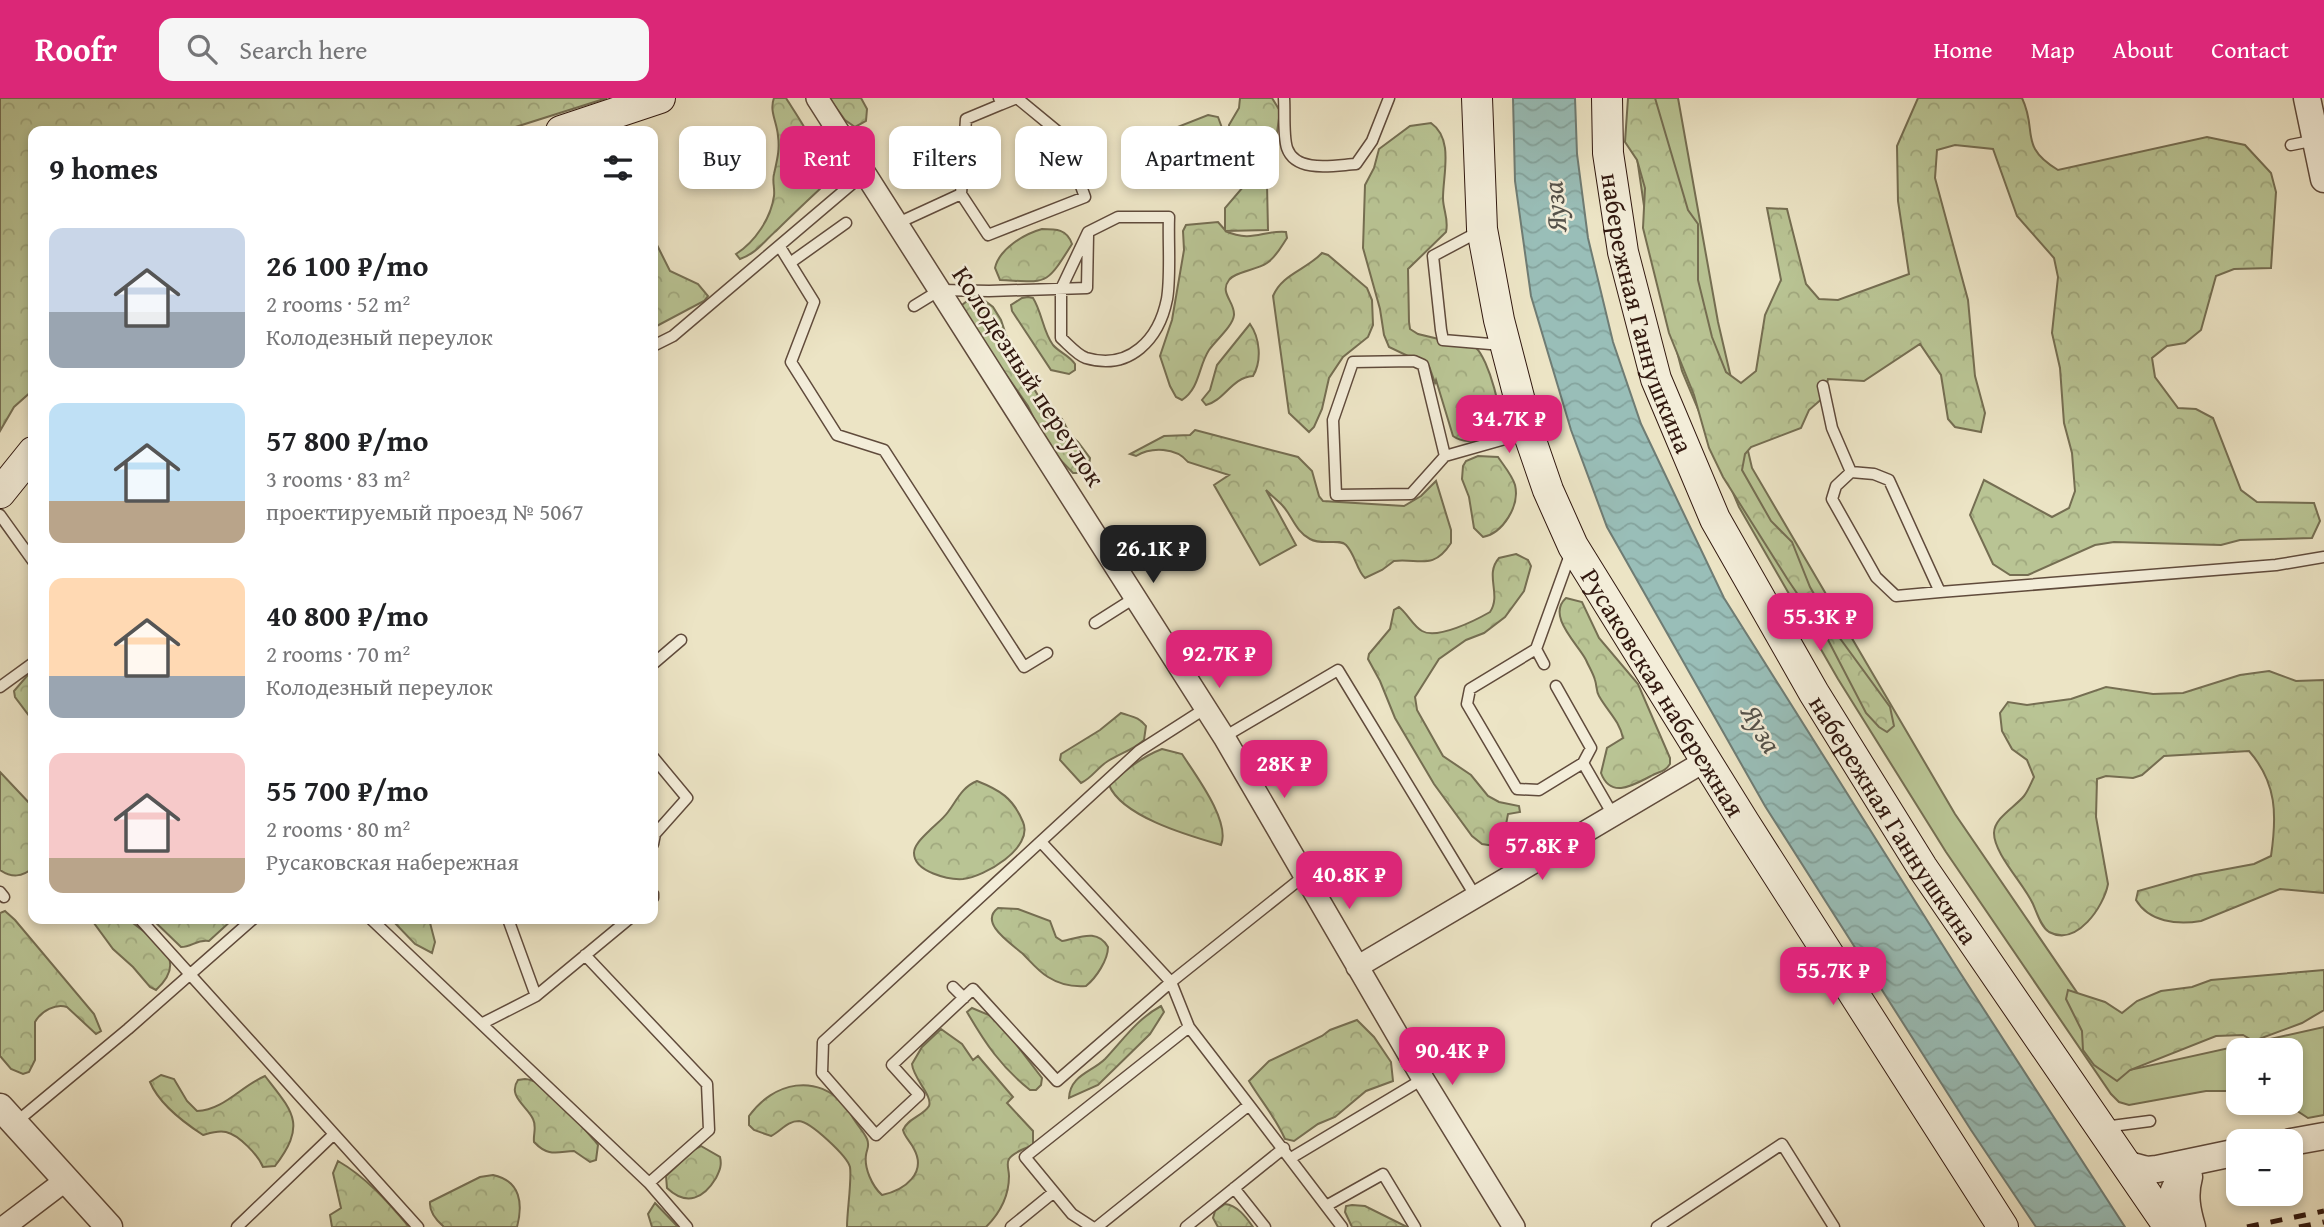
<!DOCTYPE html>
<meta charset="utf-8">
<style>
:root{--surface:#fff;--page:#f6f6f6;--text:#202124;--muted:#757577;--accent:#db2777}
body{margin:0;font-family:"Gentium Book Plus",serif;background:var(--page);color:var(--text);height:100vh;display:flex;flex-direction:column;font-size:26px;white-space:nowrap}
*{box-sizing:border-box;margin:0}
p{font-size:23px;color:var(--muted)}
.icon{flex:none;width:38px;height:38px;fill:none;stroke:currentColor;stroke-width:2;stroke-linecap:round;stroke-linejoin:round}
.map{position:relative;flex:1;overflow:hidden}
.drawer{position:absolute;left:28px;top:28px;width:630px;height:798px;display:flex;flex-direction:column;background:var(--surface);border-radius:14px;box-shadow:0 4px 10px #0003}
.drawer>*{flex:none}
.hud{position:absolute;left:679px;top:28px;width:665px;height:63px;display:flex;gap:14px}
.tools{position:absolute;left:2226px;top:940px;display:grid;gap:14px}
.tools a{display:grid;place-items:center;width:77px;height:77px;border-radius:14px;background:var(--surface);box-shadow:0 4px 10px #0003;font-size:35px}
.price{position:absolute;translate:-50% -60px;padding:0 16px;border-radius:14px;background:var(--accent);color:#fff;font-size:23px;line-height:46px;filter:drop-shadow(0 2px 4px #0008)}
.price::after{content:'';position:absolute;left:50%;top:42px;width:21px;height:16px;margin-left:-10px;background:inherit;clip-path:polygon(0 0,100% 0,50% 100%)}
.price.on{background:#222;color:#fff}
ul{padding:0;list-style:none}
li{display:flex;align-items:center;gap:21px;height:175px;padding:0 21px}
li span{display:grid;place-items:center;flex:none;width:196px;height:140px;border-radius:14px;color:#555}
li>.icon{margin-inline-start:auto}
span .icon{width:84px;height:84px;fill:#fffc;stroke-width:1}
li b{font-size:30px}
h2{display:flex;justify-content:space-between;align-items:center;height:84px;padding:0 21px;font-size:30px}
.tag{padding:0 24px;border-radius:14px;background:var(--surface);box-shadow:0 4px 10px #0003;font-size:24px;line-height:63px}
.tag.on{background:var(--accent);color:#fff}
header{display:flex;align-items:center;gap:42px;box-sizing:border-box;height:98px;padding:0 35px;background:var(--accent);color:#fff}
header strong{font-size:33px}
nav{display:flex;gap:38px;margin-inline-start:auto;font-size:24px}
.search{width:490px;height:63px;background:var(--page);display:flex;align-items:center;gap:18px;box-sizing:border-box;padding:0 24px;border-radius:14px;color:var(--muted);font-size:26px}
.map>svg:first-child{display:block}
.grass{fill:#b9c494;stroke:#756e52;stroke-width:2}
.forest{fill:url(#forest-crowns);stroke:#756e52;stroke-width:2}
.water{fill:url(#water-waves);stroke:#6f7c74;stroke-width:2}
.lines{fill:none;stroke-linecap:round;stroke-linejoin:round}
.service-casing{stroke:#604b3c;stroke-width:13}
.minor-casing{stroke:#604b3c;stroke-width:24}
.tertiary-casing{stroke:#604b3c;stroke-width:29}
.secondary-casing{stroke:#31180f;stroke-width:32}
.service{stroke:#f3edd9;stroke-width:10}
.minor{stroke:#f3edd9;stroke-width:21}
.tertiary{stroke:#f3edd9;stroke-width:26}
.secondary{stroke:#f3edd9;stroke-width:30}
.rail{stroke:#31180f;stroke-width:5;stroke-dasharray:12 12;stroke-linecap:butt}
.labels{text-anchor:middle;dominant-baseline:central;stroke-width:5;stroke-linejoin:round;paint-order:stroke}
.street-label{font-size:26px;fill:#31180f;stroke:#f3edd9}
.water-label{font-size:28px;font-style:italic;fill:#55524a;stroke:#f3edd9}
</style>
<header>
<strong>Roofr</strong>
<div class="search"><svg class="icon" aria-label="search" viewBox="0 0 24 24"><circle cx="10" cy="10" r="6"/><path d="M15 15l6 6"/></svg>Search here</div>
<nav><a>Home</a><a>Map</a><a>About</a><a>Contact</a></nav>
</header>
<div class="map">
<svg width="2324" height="1129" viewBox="0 0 2324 1129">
<defs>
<pattern id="forest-crowns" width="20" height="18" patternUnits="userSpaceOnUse" patternTransform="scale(1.75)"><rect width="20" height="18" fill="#b9c494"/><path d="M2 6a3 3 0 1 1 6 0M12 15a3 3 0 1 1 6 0" fill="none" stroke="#a0a87e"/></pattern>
<pattern id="water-waves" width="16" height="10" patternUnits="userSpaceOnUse" patternTransform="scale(1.75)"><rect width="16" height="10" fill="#99beb8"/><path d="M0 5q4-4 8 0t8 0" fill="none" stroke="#84a39d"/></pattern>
</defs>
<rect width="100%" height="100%" fill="#ece4c5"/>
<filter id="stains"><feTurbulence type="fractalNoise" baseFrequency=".00286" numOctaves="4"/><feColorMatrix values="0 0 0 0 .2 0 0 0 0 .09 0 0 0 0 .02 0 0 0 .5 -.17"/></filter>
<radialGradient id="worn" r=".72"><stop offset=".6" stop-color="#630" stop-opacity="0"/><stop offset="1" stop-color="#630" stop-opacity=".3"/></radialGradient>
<path class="grass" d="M1635,0H1678L1718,224L1752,370L1955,716L2130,972L2324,929V1017L2308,1020L2285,1005L2291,1004V952H2238V993H2206L2129,1007L2119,1004L2111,996L1946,754L1838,581L1739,409L1682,273L1650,149L1636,53Z
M1208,17L1218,19L1229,49L1225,56L1158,84L1149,82L1137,54L1142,43Z"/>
<path class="forest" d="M0,0H607L503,33H33V292L14,309L0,333Z
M774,0H786C799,21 830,63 822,89C807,103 791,118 776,133C763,144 757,155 740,161L736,156C755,144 771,120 774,98C775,90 772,83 774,76C777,62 780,52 778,38C777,24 769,13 774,0Z
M829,0H861L867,11L866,23L855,29L845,22Z
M1240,0H1272L1280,13L1276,42L1232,80L1197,85L1213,62L1230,54L1229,27L1239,10Z
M1628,0H1655L1688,112L1698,126V182L1712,239L1726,274L1741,285L1756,273L1765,217L1781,182L1767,110L1787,111L1806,186L1819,201L1838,202L1909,176L1898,103L1897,48L1918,0H2022C2038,33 2018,48 2058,72L2207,39L2245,47L2271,75L2276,94L2271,170L2234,171L2216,178L2201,232L2185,245L2167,248L2152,260L2155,279L2178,310L2196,311L2213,320L2241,392L2257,404L2314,405L2320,423L2312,440L2240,442L2221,447L2114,444L2095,447L2028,477H2010L1993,466L1970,417L1984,382L2052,419L2069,410L2075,393L2072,355L2064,325L2060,270L2052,235L2058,179L2054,160L2017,118L1993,51L1955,47L1937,52L1935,80L1968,202L1975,278L1985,315L1981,334L1955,329L1948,321L1941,277L1920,246L1864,283L1828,281L1824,299L1809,312L1801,330L1751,349L1745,356L1742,372L1771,423L1792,444L1810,489L1839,539L1890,609L1894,628L1887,634L1879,629L1866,615L1826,538L1788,482L1723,379L1709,350L1694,297L1669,235L1643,130L1645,90L1637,62L1625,44Z
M1431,25C1454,41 1443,76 1443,100C1443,112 1449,121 1446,134L1408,171L1409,224L1410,231L1418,236L1476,250C1488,260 1505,319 1498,332C1494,339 1486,340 1479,341C1470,344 1461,344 1453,338L1436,282L1435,285L1429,268L1389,249L1384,237L1380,211L1363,150L1365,87L1374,70L1379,51L1410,28Z
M1267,86L1268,132L1225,133C1253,145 1262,132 1286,134L1287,140C1281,149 1276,159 1267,165C1257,172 1234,174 1229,182C1219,195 1235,204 1234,217C1233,228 1216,242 1209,252C1198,269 1200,290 1182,302L1176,299L1170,288L1160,258L1172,222L1184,152L1183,133L1186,127L1218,124L1225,132V110L1243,89Z
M1042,131C1056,131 1067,131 1072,146C1045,189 1048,184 1000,182L995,170C999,151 1024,136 1042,131Z
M653,143L656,145L670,173L698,186L708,198L704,203L653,230Z
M1322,155L1328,157L1367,190L1372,202L1373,227L1368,239L1343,259L1329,280L1322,311L1314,329L1309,334L1289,315L1273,198C1282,176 1306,172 1322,155Z
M1028,199L1033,200C1042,214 1043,234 1053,247C1060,255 1069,257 1075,266V272L1069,276L1051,272L1012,213L1011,207L1022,200Z
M971,200L985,203L993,209L1001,222L1010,249L1040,301L1062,321L1071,338L1078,344L1090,360L1089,369L1082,375H1073L1047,348L1028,308L963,215L962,207Z
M1250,226C1260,240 1262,263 1253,278C1232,279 1224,303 1206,307L1202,302L1210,292L1217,267Z
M1195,332L1298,359L1312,373L1319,398L1323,403L1404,408L1421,398L1436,383L1451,432V445C1433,473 1419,460 1394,463L1382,472L1365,480C1357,473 1355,456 1346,447C1339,440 1323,448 1310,441C1295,433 1292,417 1282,407C1277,402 1271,397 1266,392L1296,447L1260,467L1214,387L1229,377L1188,364C1176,349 1151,349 1136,358L1130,356L1164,338L1190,337Z
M1478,358L1498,359C1504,368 1512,377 1515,387C1520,408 1503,435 1483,439L1474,430L1469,399L1462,381L1463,368L1466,363Z
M1516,456L1528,462L1531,468L1524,493L1505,519L1484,535L1466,542L1439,561L1415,599L1417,612L1443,658L1471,677L1488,698L1499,704L1519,708L1520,714L1508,716L1503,742H1497L1494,748L1482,746L1472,738L1434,686L1395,620L1380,583L1368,561L1369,556L1390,531L1394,512L1399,509C1407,515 1413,528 1422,533C1437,542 1476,522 1490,514C1502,496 1484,477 1499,460Z
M1566,500L1582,504L1599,540L1638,586L1670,660V666C1664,675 1659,673 1651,678C1635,686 1611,702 1601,675L1607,650L1623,640C1619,622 1608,614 1599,598C1596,593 1597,588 1595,582C1593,575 1589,569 1586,562C1578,546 1546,518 1566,500Z
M33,571V623L15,599L14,593Z
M2269,573L2296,583L2324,582V795L2280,791L2201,823C2177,827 2149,824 2136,802L2138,793L2195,777L2254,766L2271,758C2277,717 2277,685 2249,653L2164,658L2142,677L2133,680L2106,678L2097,681L2096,719L2108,786C2104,808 2077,849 2049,834C2041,829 2037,815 2033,806C2024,786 1994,756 1994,735C1994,720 2015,709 2024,698C2028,693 2031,685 2034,679L2027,662L2012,651L2002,633L2000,615L2008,604L2027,607L2071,601L2106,589L2153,596L2183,595L2240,577Z
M1121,615C1132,619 1138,618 1146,628L1144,642C1133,652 1121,655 1108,663C1098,669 1092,680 1081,685L1060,662L1061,656L1100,632Z
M1162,651L1182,656C1194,675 1231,723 1221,747C1190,738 1122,719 1109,687C1125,672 1141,659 1162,651Z
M0,674L33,709V770C22,779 12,780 0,772Z
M977,683C1000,692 1013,700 1023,724C1034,750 984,779 963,781C949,782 914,774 914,755C914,747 923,739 929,733C935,727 943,721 948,714C957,702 962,689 977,683Z
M998,810L1018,811L1050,823L1056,839L1062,843C1079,840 1097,830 1108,849C1108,862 1096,880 1086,888C1073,889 1059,886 1048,879C1038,873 1031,864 1023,856C1012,846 978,825 998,810Z
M5,813L15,822L94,916L101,933L96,936L67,909C56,905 41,913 35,924V962L29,974L23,976L11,971L0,958V815Z
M91,821H128C154,843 191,860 156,892L150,889L133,869L113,851Z
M152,821H233L209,843C197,841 192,849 181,849Z
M391,821H429L435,844L432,855L415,846Z
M2324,872V912L2302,925L2259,941H2250L2243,937L2216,938L2130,972L2117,983L2094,967L2083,952L2082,933L2066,901L2068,892L2105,904L2122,915L2137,903L2161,893L2192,889L2211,882Z
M1161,908L1164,914L1150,936L1098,987L1069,1000C1070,977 1092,974 1105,961C1123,942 1137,921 1161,908Z
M972,910L996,920L1042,980L1041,987L1036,992H1030C1001,969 985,945 967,914Z
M1357,922L1374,939L1391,964L1393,983L1366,993L1335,1019L1318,1026L1294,1043L1285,1041C1276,1020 1261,1003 1249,983L1269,963L1322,938L1330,932Z
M941,931L962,946L973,962L978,958L1013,999L1007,1005L1033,1033V1046C1026,1051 1013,1054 1009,1061C1006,1066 1009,1072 1009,1078C1009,1099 1000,1115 986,1129H847C847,1113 852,1082 850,1069C847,1058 811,1024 799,1023C787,1023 781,1033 771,1038L754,1032L749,1027V1018C773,984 818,974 846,1009C850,1013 852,1019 855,1023C859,1029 864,1034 867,1041C870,1048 867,1050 866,1057C864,1070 872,1088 882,1097C905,1092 927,1075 914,1051C911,1044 905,1040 903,1032C908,1020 923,1018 929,1008C933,998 913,980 912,966L922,949Z
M161,977L174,981L187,1003L197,1013C224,1012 241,988 265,978C293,1014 307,1026 275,1068L263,1069C258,1057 239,1037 226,1034C218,1032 210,1035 203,1037C183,1024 159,1006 150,984Z
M525,981C548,982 578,1025 594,1042L598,1047L596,1062L590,1064L574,1053C557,1054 548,1059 534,1044C533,1036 537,1029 533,1021C527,1008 507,998 518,982Z
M701,1048L720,1059C722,1067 720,1072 716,1080C704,1100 687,1109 667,1090L666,1078L695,1051Z
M338,1063C366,1079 388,1104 409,1129H332L330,1117L341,1110L333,1075Z
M493,1077C521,1083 523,1106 517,1129H444C436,1122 429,1114 430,1104L480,1079Z
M655,1105L678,1129H652L648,1116Z
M1225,1106C1237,1107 1246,1119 1253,1129H1218L1213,1120L1215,1113Z
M1352,1107L1365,1108L1407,1129H1352L1345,1114L1346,1108Z"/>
<path class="water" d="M1513,0H1575L1577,56L1588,140L1613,244L1641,326L1724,500L1959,873L2125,1129H2036L1971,1032L1765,708L1607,429L1571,332L1531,198L1515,83Z"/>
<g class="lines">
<g class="service-casing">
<path id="service" d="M1284,0C1285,13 1283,38 1287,50C1296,76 1336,67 1356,66L1372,43L1389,0
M2291,47L2316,42
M961,96L966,21L1002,6
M1118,119H1169C1168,143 1171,178 1167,201C1159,241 1130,273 1086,260C1077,257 1068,246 1061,240V191L1088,134Z
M898,125L961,96L988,137L1085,99L1062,37L1017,0L1002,6L999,0
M1480,133L1433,158L1441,232L1443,242L1502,247
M780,149L814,204L791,264L837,337L884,352L1024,569L1047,555
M790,165L846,125
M914,208L940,192L989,193L1087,190L1088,137
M653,248L673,238L866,74
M1823,288L1832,330L1851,374L1874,376L1889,382L1940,494L2276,467L2324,459
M1445,358L1423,267L1414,263L1353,264L1333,322L1336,397L1411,396L1445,358L1526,335
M1851,374L1836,388L1832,401L1876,479L1896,498L1940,494
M0,417L33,463
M1571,454L1536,551L1470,591L1467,606L1517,691L1539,692L1583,665
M1095,525L1136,499
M1536,551L1544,566
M653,566L681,542
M1556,588L1591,650L1583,665L1613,717
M0,589L33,565
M1206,610L1139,653L823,944L822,975L876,1037L919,997L892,967L973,891L1057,983L1171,884L1189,929L1249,1007
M1224,639L1338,572L1476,799
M653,659L687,700L655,736L653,746
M1041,744L1171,884L1304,778
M0,794L4,799
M653,796V800
M140,821L418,1129
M371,821L649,1085L687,1129
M508,821L536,898
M585,857L707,986L709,1032L649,1085
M953,889L964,900
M483,925L536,898L629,821
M15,1025L128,931L253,821
M2104,1029L2150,1023
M1291,1060L1423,981
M1234,1090L1265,1129
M1326,1108L1383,1076L1415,1129
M237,1129L334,1036
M1011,1129L1054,1094
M1092,1129L1072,1116L1025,1059L1189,929
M1097,1129L1249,1007L1342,1129
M1186,1129L1284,1050
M1657,1129L1782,1046L1834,1129"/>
</g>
<g class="minor-casing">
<path id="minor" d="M817,0L1224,639L1423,981L1514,1129
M1357,869L1705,663
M4,1129L66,1082"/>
</g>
<g class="tertiary-casing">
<path id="tertiary" d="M2307,0L2324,81
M0,1009L109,1129
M2291,1044L2324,1038
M2125,1066L2147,1072L2157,1071L2238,1054
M2189,1079C2184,1097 2187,1112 2192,1129
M2170,1129C2169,1096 2173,1088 2194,1064"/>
</g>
<g class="secondary-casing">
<g id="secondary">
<path id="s1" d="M1477,0L1482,131L1499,222L1528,334L1548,392L1573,448L1744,724L2003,1129"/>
<path id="s2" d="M1607,0L1608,55L1623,154L1656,281L1715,421L1814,595L1922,769L2169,1129"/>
<path d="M561,33L660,0"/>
<path d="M0,395L33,354"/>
</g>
</g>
<use href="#service" class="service"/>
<use href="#minor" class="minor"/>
<use href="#tertiary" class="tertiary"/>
<use href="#secondary" class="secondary"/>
<path class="rail" d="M2247,1129L2324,1113
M2299,1129L2324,1124"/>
</g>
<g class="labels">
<g class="street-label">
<text stroke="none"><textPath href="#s2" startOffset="220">набережная Ганнушкина</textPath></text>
<text transform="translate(1029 278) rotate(57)">Колодезный переулок</text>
<text stroke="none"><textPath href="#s1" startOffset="634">Русаковская набережная</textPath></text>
<text stroke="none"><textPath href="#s2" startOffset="788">набережная Ганнушкина</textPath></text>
</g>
<g class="water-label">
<text transform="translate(1554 109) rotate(-95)">Яуза</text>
<text transform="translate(1762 630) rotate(59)">Яуза</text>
</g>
</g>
<rect width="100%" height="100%" filter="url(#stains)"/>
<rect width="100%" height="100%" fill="url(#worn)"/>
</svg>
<div class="tools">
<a>+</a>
<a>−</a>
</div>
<b class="price" style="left:1509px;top:357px">34.7K ₽</b>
<b class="price on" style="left:1153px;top:487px">26.1K ₽</b>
<b class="price" style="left:1820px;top:555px">55.3K ₽</b>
<b class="price" style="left:1219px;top:592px">92.7K ₽</b>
<b class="price" style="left:1284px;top:702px">28K ₽</b>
<b class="price" style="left:1542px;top:784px">57.8K ₽</b>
<b class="price" style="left:1349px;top:813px">40.8K ₽</b>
<b class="price" style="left:1833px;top:909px">55.7K ₽</b>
<b class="price" style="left:1452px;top:989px">90.4K ₽</b>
<div class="hud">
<a class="tag">Buy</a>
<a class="tag on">Rent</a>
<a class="tag">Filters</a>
<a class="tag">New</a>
<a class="tag">Apartment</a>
</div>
<section class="drawer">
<h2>9 homes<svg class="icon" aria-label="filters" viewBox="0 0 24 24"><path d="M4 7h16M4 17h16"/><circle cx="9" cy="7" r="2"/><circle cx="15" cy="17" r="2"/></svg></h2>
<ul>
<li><span style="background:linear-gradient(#c9d6e8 60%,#9aa5b1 0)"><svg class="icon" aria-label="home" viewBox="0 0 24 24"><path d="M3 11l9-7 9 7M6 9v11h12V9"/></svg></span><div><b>26 100 ₽/mo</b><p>2 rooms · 52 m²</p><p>Колодезный переулок</p></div></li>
<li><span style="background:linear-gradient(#bfe0f5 70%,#b9a48a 0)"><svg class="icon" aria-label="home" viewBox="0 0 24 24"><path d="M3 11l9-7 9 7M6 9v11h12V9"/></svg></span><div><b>57 800 ₽/mo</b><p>3 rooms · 83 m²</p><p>проектируемый проезд № 5067</p></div></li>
<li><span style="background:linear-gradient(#ffd9b3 70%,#9aa5b1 0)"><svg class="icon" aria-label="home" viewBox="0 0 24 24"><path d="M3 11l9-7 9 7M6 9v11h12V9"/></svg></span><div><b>40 800 ₽/mo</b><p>2 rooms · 70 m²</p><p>Колодезный переулок</p></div></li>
<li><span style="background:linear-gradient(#f6c9c9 75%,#b9a48a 0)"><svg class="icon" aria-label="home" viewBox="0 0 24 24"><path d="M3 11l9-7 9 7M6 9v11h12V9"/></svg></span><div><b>55 700 ₽/mo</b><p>2 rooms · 80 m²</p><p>Русаковская набережная</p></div></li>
</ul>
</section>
</div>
